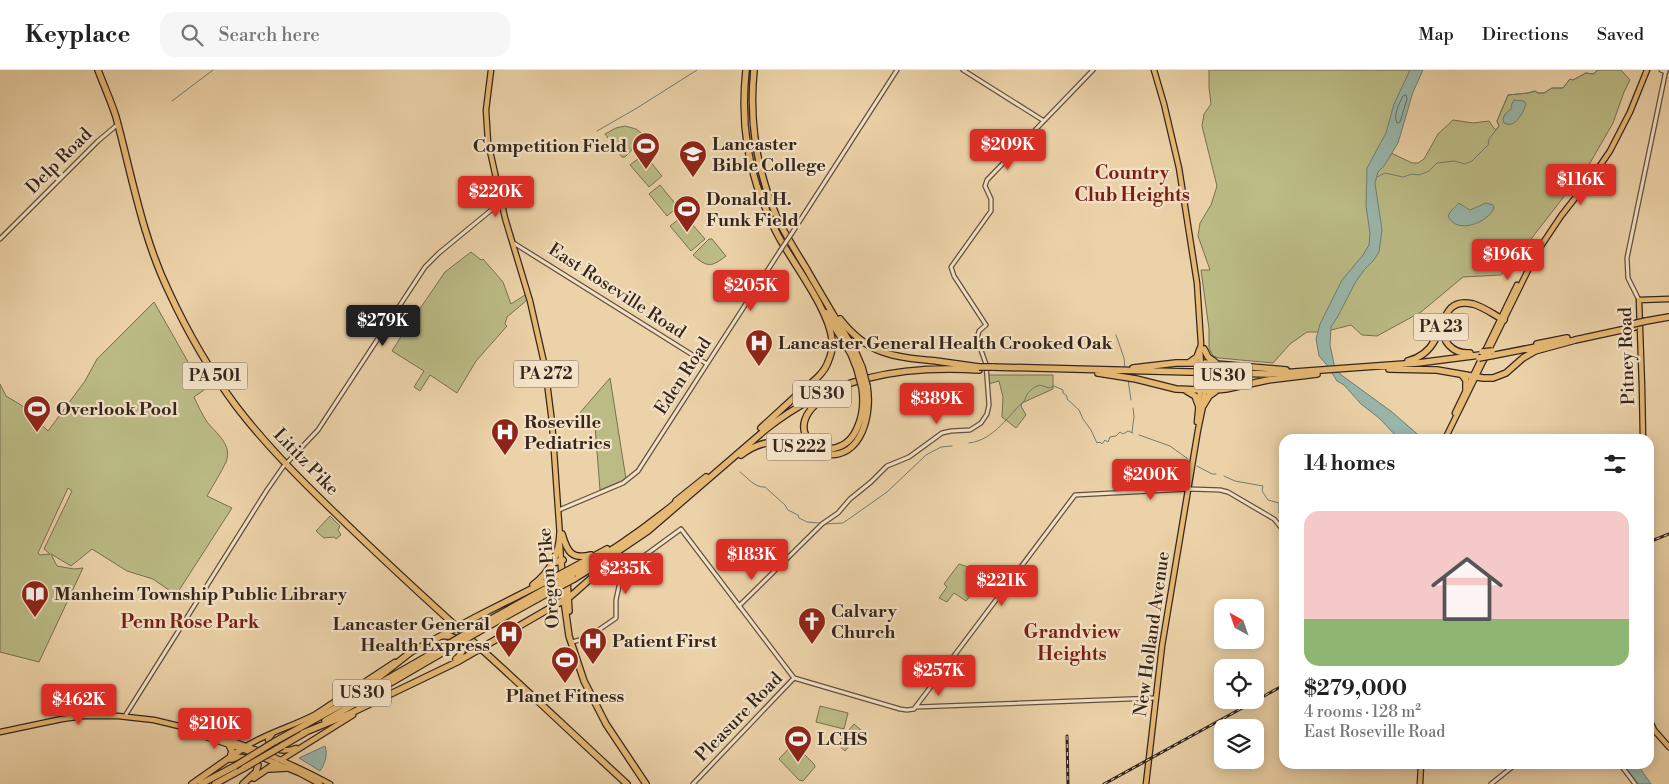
<!DOCTYPE html>
<meta charset="utf-8">
<style>
:root{--surface:#fff;--page:#f6f6f6;--text:#222;--muted:#767676;--line:#e0e0e0;--accent:#d93025}
body{margin:0;font-family:"Libre Bodoni",serif;background:var(--page);color:var(--text);height:100vh;display:flex;flex-direction:column;font-size:19px;white-space:nowrap}
*{box-sizing:border-box;margin:0}
p{font-size:16px;color:var(--muted)}
.icon{flex:none;width:28px;height:28px;fill:none;stroke:currentColor;stroke-width:2;stroke-linecap:round;stroke-linejoin:round}
.map{position:relative;flex:1;overflow:hidden}
.details{position:absolute;left:1279px;top:364px;width:375px;height:335px;display:flex;flex-direction:column;background:var(--surface);border-radius:15px;box-shadow:0 2px 12px #0003}
.details>*{flex:none}
.needle{width:32px;rotate:320deg}
.buttons{position:absolute;left:1214px;top:529px;display:grid;gap:10px}
.buttons a{display:grid;place-items:center;width:50px;height:50px;border-radius:10px;background:var(--surface);box-shadow:0 2px 12px #0003;font-size:25px}
.price{position:absolute;translate:-50% -42px;padding:0 11px;border-radius:5px;background:var(--accent);color:#fff;font-size:16px;line-height:32px;filter:drop-shadow(0 1px 2px #0008)}
.price::after{content:'';position:absolute;left:50%;top:30px;width:15px;height:11px;margin-left:-8px;background:inherit;clip-path:polygon(0 0,100% 0,50% 100%)}
.price.on{background:#222;color:#fff}
ul{padding:0;list-style:none}
li{display:grid;align-content:center;gap:10px;height:265px;padding:0 25px}
li+li{border-top:1px solid var(--line)}
li span{display:grid;place-items:center;height:155px;border-radius:15px;color:#555}
li>.icon{margin-inline-start:auto}
span .icon{width:90px;height:90px;fill:#fffc;stroke-width:1}
li b{font-size:21px}
h2{display:flex;justify-content:space-between;align-items:center;height:60px;padding:0 25px;font-size:21px}
header{display:flex;align-items:center;gap:30px;box-sizing:border-box;height:70px;padding:0 25px;background:var(--surface);border-bottom:1px solid var(--line)}
header strong{font-size:24px}
nav{display:flex;gap:28px;margin-inline-start:auto;font-size:18px}
.search{width:350px;height:45px;background:var(--page);display:flex;align-items:center;gap:12px;box-sizing:border-box;padding:0 18px;border-radius:15px;color:var(--muted);font-size:19px}
.map>svg:first-child{display:block}
.green{fill:#bbbb85;stroke:#787051;fill-rule:evenodd}
.water{fill:#99b7ac;stroke:#717d73}
.lines{fill:none;stroke-linecap:round;stroke-linejoin:round}
.shore{stroke:#676e64;stroke-width:1}
.stream{stroke:#717d73;stroke-width:1}
.minor-casing{stroke:#635040;stroke-width:5.5}
.major-casing{stroke:#35251d;stroke-width:7}
.highway-casing{stroke:#35251d;stroke-width:8}
.minor{stroke:#f3e2c6;stroke-width:3}
.major{stroke:#e6b974;stroke-width:4.5}
.highway{stroke:#e6b974;stroke-width:5.5}
.rail-casing{stroke:#35251d;stroke-width:3}
.rail{stroke:#f3e2c6;stroke-width:1;stroke-dasharray:4;stroke-linecap:butt}
.minor-bridge-casing{stroke:#635040;stroke-width:5.5;stroke-linecap:butt}
.major-bridge-casing{stroke:#35251d;stroke-width:7;stroke-linecap:butt}
.highway-bridge-casing{stroke:#35251d;stroke-width:8;stroke-linecap:butt}
.minor-bridge{stroke:#f3e2c6;stroke-width:3}
.major-bridge{stroke:#e6b974;stroke-width:4.5}
.highway-bridge{stroke:#e6b974;stroke-width:5.5}
.labels{text-anchor:middle;dominant-baseline:central;stroke-width:4.5;stroke-linejoin:round;paint-order:stroke}
.shield{fill:#f3e2c6;stroke:#6e5e50;stroke-width:1}
.shield-label{font-size:16px;font-weight:bold;fill:#35251d}
.poi-label{font-size:18px;font-weight:bold;fill:#35251d;stroke:#f3e2c6;text-anchor:start}
.street-label{font-size:18px;fill:#35251d;stroke:#f3e2c6}
.neighbourhood-label{font-size:19px;font-weight:bold;fill:#7a1f14;stroke:#f3e2c6}
</style>
<header>
<strong>Keyplace</strong>
<div class="search"><svg class="icon" aria-label="search" viewBox="0 0 24 24"><circle cx="10" cy="10" r="6"/><path d="M15 15l6 6"/></svg>Search here</div>
<nav><a>Map</a><a>Directions</a><a>Saved</a></nav>
</header>
<div class="map">
<svg width="1669" height="714" viewBox="0 0 1669 714">
<rect width="100%" height="100%" fill="#ecd2a8"/>
<filter id="stains"><feTurbulence type="fractalNoise" baseFrequency=".004" numOctaves="4"/><feColorMatrix values="0 0 0 0 .2 0 0 0 0 .09 0 0 0 0 .02 0 0 0 .5 -.17"/></filter>
<radialGradient id="worn" r=".72"><stop offset=".6" stop-color="#630" stop-opacity="0"/><stop offset="1" stop-color="#630" stop-opacity=".3"/></radialGradient>
<path class="green" d="M1209,0H1415L1383,79L1412,93H1418L1424,89L1438,64L1453,50L1473,53L1489,51L1493,57L1496,60L1499,56L1497,51L1508,25L1528,23L1535,21L1538,23H1544L1552,18H1563L1570,9L1573,10L1586,3L1593,4L1598,0H1621L1630,10L1624,22L1613,53L1590,93L1514,191L1501,205L1463,207L1421,242L1377,266L1362,265L1351,255L1323,262H1307L1290,274L1273,293L1219,288L1213,286L1209,278V259L1201,200H1210L1198,166L1200,153L1211,135L1217,116L1202,56L1204,44L1211,34L1209,17Z
M625,56L636,59L645,66L625,87H622L605,64L616,58Z
M644,84L662,106L649,117L630,95Z
M660,115L678,137L667,146L649,124Z
M684,145L705,169L691,181L670,156Z
M709,169H712L726,186C712,197 707,198 693,185Z
M471,182L481,190L483,189L503,212L511,234L525,225L527,230L507,247L505,254L507,256L476,291L457,323L430,305L420,321L414,317L424,301L392,281L402,265L388,256L390,253L404,262L445,202Z
M154,232L204,320L194,327C198,336 202,344 207,352C216,363 233,375 226,392C221,403 213,415 207,426L232,438L176,525L153,509L127,501L92,479L71,496L51,484L57,496L74,499L83,498L39,592L0,582V314L6,326L21,335L48,361L85,311L97,289ZM68,418L72,421L44,479L50,484L40,485L38,483Z
M987,305H1053V319L1022,333L1021,336L1026,345L1016,358L1002,347L1003,327L999,311L988,314Z
M610,308L626,409L600,420L595,356L578,345Z
M330,446L340,456L338,460L341,465L336,469L334,467L324,468L316,461Z
M959,494L989,504L966,531L954,523L947,532L939,528L947,517L944,514Z
M820,636L848,643L844,659L816,652Z
M854,654L862,661L845,681L837,674Z
M792,675L796,676L814,694L815,697L803,711L799,710L779,689Z"/>
<path class="water" d="M1410,0H1423L1413,22L1398,73L1384,96L1378,102L1375,113L1382,160L1379,182L1373,191L1364,200L1355,213L1338,246L1331,257L1330,275L1334,294L1340,304L1392,342L1423,369H1399L1379,348L1361,334L1344,315L1337,311L1327,295L1319,286L1316,269L1320,254L1342,210L1363,185L1369,175L1370,163L1366,136L1367,98L1386,63L1394,34Z
M1514,30L1524,31L1526,34C1523,43 1515,59 1504,53L1503,49L1505,44L1512,38L1511,36Z
M1459,133L1470,140L1486,133L1493,135L1494,138C1488,153 1456,165 1448,146L1451,141Z
M325,676C328,684 325,694 320,701L299,688Z
M1623,694H1637L1651,714H1638Z"/>
<g class="lines">
<path class="shore" d="M1406,25L1407,29L1400,52L1397,53C1393,45 1399,34 1403,26Z"/>
<path class="stream" d="M172,31L213,0
M597,61L637,38L697,0
M1377,107L1385,103L1403,107L1412,104L1419,105L1429,101L1437,93L1454,91L1465,94L1472,91L1488,75L1489,69L1499,56L1497,51L1508,25L1528,23L1535,21L1538,23H1544L1552,18H1563L1570,9L1573,10L1586,3L1593,4L1598,0
M1116,265L1124,288L1125,298
M1128,309L1131,330
M1132,362L1134,347L1133,338
M1139,365L1170,376L1188,389
M969,373C995,370 1009,344 1025,330C1026,323 1033,317 1040,315L1049,318L1054,316L1063,320V323L1067,326V329L1079,340L1083,349L1091,360L1097,373L1100,372L1102,374L1105,370L1108,372L1110,367L1116,366L1120,362L1123,364L1128,361L1133,363
M1197,396L1212,404H1216
M740,402C748,408 755,418 765,417L785,435L788,440L798,445L799,448L807,452L819,453
M1224,406L1235,411L1263,416L1262,421L1268,430L1279,433V443L1282,445L1284,443
M825,454L843,453L887,422L926,385L941,377L952,376"/>
<g class="minor-casing">
<path id="minor" d="M963,0L1044,51
M1661,0L1666,2
M792,163L897,0
M0,169L98,71L117,55
M512,172L707,294
M1639,230L1628,208L1627,188L1666,0
M559,440L623,413L638,401L780,181
M739,536L822,454L838,443L850,429L871,412L887,396L909,387L942,363L951,361L970,360L981,353L987,344L989,335L986,294L977,269L979,261L986,255L954,206L951,197L991,141V129L985,116L987,110L1093,0
M572,572L587,568L616,548V530L619,516L624,503L629,497L681,459L794,608
M794,608L900,639L907,640L914,639L1075,425L1190,419L1220,420L1228,422L1274,449L1284,461
M916,637L1155,628
M125,646L267,420L283,397L318,360L425,197L439,183L501,132
M1620,694L1635,714
M693,714L794,608
M1491,714L1516,694"/>
</g>
<g class="major-casing">
<path id="major" d="M491,0L486,40L488,72L505,148L530,231L545,297L552,352L560,467
M1154,0L1164,34L1179,98L1197,213L1201,274L1200,279L1201,296
M1455,343L1517,215
M1197,352L1201,311
M1445,369L1537,182L1561,146L1597,100L1610,81L1630,42L1647,0
M1643,369L1642,317L1639,230L1669,229
M560,475L561,491
M1649,649L1654,660L1669,677
M0,662L62,649L84,646H118L154,650L183,657L203,666L242,679L299,703L320,714
M199,662H204C248,675 289,692 330,714
M273,663L268,670C273,682 285,682 296,678
M242,679C265,663 292,657 316,644L395,592
M281,690L353,645
M1146,714L1162,576L1198,360L1203,336L1206,311
M1420,714L1421,694"/>
</g>
<g class="highway-casing">
<path id="highway" d="M98,0C104,16 111,31 116,47C132,106 142,166 169,222C187,261 210,301 236,336C265,374 298,407 332,440C380,487 429,532 479,577C529,622 577,668 627,714
M746,0C742,38 745,80 757,116C764,134 770,152 780,169C795,196 829,240 832,270C833,277 831,285 828,292C823,306 808,315 797,325C785,336 773,347 761,358
M754,0C749,50 756,98 776,145C784,163 795,180 806,198C822,226 839,254 856,283L862,297
M826,243L851,284L857,299
M840,249C868,285 894,287 936,291C951,293 965,295 979,297
M1646,251L1669,247
M1443,254C1441,271 1452,284 1470,283
M1575,270L1635,257
M1537,274L1567,268
M1204,279L1208,287L1215,292
M1490,286L1541,276
M1408,291C1420,288 1429,281 1435,270C1445,254 1444,227 1473,234C1484,237 1494,245 1504,250
M1190,292L1197,287L1200,279
M1205,293L1286,300
M992,297L1268,304L1418,293L1480,285
M1133,298L1176,293H1201
M1389,299L1437,300L1483,308H1493L1506,303L1523,288L1535,281L1579,269
M1098,303L1136,309L1176,319L1201,320
M1462,305L1466,310V320
M1185,320L1195,326L1199,337
M836,321C761,359 838,408 858,356C863,344 864,331 862,318
M1205,321L1226,319L1268,310L1317,304
M1203,336L1209,326L1216,321
M741,385C750,378 761,373 773,372C791,371 808,381 825,384C862,390 872,343 867,316
M676,431L706,407
M562,464C567,481 571,490 591,485
M561,491L564,530L569,566L584,611L606,654L646,714
M551,495L556,492L563,490
M572,498L607,479
M574,503C611,482 645,458 678,431
M574,509L614,484L648,461L765,360C830,308 898,295 979,300
M567,510L569,541
M533,515C550,502 559,485 560,464
M475,558L558,512
M478,562L557,518
M441,566C456,564 472,576 456,589
M365,622L450,573
M347,632L411,582L476,547L557,506
M325,651L452,577
M303,663L347,645L457,592L571,526L615,487
M274,672L348,631
M229,675L232,681L230,688
M282,676L306,662
M231,689C241,686 250,687 258,695L256,702L243,714
M270,699L287,698
M254,708L276,693
M192,714L242,679
M201,714L235,696
M215,714L244,698"/>
</g>
<use href="#minor" class="minor"/>
<use href="#major" class="major"/>
<use href="#highway" class="highway"/>
<g class="rail-casing">
<path id="rail" d="M1649,472L1669,464
M1067,666L1068,714
M1104,714L1284,615"/>
</g>
<use href="#rail" class="rail"/>
<g class="minor-bridge-casing">
<path id="minor-bridge" d="M780,181L792,163"/>
</g>
<g class="major-bridge-casing">
<path id="major-bridge" d="M1201,297V311
M1205,297L1206,311"/>
</g>
<g class="highway-bridge-casing">
<path id="highway-bridge" d="M1633,254L1646,251
M1482,282L1492,281
M1479,288L1490,286
M862,297L867,316
M979,297H992
M857,299L862,318
M557,506L572,498
M558,512L574,503
M557,518L574,509
M450,573L475,558
M452,577L478,562
M235,696L274,672
M244,698L282,676"/>
</g>
<use href="#minor-bridge" class="minor-bridge"/>
<use href="#major-bridge" class="major-bridge"/>
<use href="#highway-bridge" class="highway-bridge"/>
</g>
<defs>
<g id="stadium-pin" transform="scale(1.4375)"><path d="M0 17L-7.5 6A9.5 9.5 0 1 1 7.5 6Z" fill="#8f2418" stroke="#f3e2c6"/><path d="M0-5a6.5 5 0 1 0 0 10a6.5 5 0 1 0 0-10ZM-3.5-1.8h7v3.6h-7Z" fill="#fff"/></g>
<g id="university-pin" transform="scale(1.4375)"><path d="M0 17L-7.5 6A9.5 9.5 0 1 1 7.5 6Z" fill="#8f2418" stroke="#f3e2c6"/><path d="M0-5L7-2L0 1L-7-2ZM-4 1L0 2.5L4 1V4Q0 6-4 4Z" fill="#fff"/></g>
<g id="hospital-pin" transform="scale(1.4375)"><path d="M0 17L-7.5 6A9.5 9.5 0 1 1 7.5 6Z" fill="#8f2418" stroke="#f3e2c6"/><path d="M-5-5h3v3.5h4V-5h3V5h-3V1.5h-4V5h-3Z" fill="#fff"/></g>
<g id="library-pin" transform="scale(1.4375)"><path d="M0 17L-7.5 6A9.5 9.5 0 1 1 7.5 6Z" fill="#8f2418" stroke="#f3e2c6"/><path d="M-6-4Q-3-5.5-.7-3.5V5Q-3 3-6 4ZM6-4Q3-5.5 .7-3.5V5Q3 3 6 4Z" fill="#fff"/></g>
<g id="church-pin" transform="scale(1.4375)"><path d="M0 17L-7.5 6A9.5 9.5 0 1 1 7.5 6Z" fill="#8f2418" stroke="#f3e2c6"/><path d="M-1.2-6h2.4v3.5h3.3v2.4h-3.3V6h-2.4V-.1h-3.3v-2.4h3.3Z" fill="#fff"/></g>
</defs>
<g fill-rule="evenodd">
<use href="#stadium-pin" x="646" y="76"/>
<use href="#university-pin" x="693" y="84"/>
<use href="#stadium-pin" x="687" y="139"/>
<use href="#hospital-pin" x="759" y="273"/>
<use href="#stadium-pin" x="37" y="339"/>
<use href="#hospital-pin" x="505" y="362"/>
<use href="#library-pin" x="35" y="524"/>
<use href="#church-pin" x="812" y="551"/>
<use href="#hospital-pin" x="509" y="564"/>
<use href="#hospital-pin" x="593" y="571"/>
<use href="#stadium-pin" x="565" y="590"/>
<use href="#stadium-pin" x="798" y="669"/>
</g>
<g class="labels">
<g class="shield">
<rect x="1413.5" y="243.5" width="55" height="27" rx="4"/>
<rect x="513.5" y="290.5" width="65" height="27" rx="4"/>
<rect x="182.5" y="292.5" width="65" height="27" rx="4"/>
<rect x="1194" y="292.5" width="58" height="27" rx="4"/>
<rect x="793" y="310.5" width="58" height="27" rx="4"/>
<rect x="766.5" y="363.5" width="65" height="27" rx="4"/>
<rect x="333" y="609.5" width="58" height="27" rx="4"/>
</g>
<g class="shield-label">
<text x="1441" y="257">PA 23</text>
<text x="546" y="304">PA 272</text>
<text x="215" y="306">PA 501</text>
<text x="1223" y="306">US 30</text>
<text x="822" y="324">US 30</text>
<text x="799" y="377">US 222</text>
<text x="362" y="623">US 30</text>
</g>
<g class="poi-label">
<text x="712" y="74">Lancaster<tspan x="712" dy="21">Bible College</tspan></text>
<text x="627" y="76" text-anchor="end">Competition Field</text>
<text x="706" y="129">Donald H.<tspan x="706" dy="21">Funk Field</tspan></text>
<text x="778" y="273">Lancaster General Health Crooked Oak</text>
<text x="56" y="339">Overlook Pool</text>
<text x="524" y="352">Roseville<tspan x="524" dy="21">Pediatrics</tspan></text>
<text x="54" y="524">Manheim Township Public Library</text>
<text x="831" y="541">Calvary<tspan x="831" dy="21">Church</tspan></text>
<text x="490" y="554" text-anchor="end">Lancaster General<tspan x="490" dy="21">Health Express</tspan></text>
<text x="612" y="571">Patient First</text>
<text x="565" y="626" text-anchor="middle">Planet Fitness</text>
<text x="817" y="669">LCHS</text>
</g>
<g class="street-label">
<text transform="translate(59 91) rotate(-45)">Delp Road</text>
<text transform="translate(617 221) rotate(33)">East Roseville Road</text>
<text transform="translate(1627 286) rotate(-92)">Pitney Road</text>
<text transform="translate(683 306) rotate(-57)">Eden Road</text>
<text transform="translate(306 392) rotate(46)">Lititz Pike</text>
<text transform="translate(549 508) rotate(-95)">Oregon Pike</text>
<text transform="translate(1152 564) rotate(-82)">New Holland Avenue</text>
<text transform="translate(739 647) rotate(-46)">Pleasure Road</text>
</g>
<g class="neighbourhood-label">
<text x="1132" y="103">Country<tspan x="1132" dy="22">Club Heights</tspan></text>
<text x="190" y="552">Penn Rose Park</text>
<text x="1072" y="562">Grandview<tspan x="1072" dy="22">Heights</tspan></text>
</g>
</g>
<rect width="100%" height="100%" filter="url(#stains)"/>
<rect width="100%" height="100%" fill="url(#worn)"/>
</svg>
<div class="buttons">
<a><svg class="needle" viewBox="-14 -14 28 28"><path d="M0-13l5 13h-10z" fill="#e53935"/><path d="M0 13l5-13h-10z" fill="#767676"/></svg></a>
<a><svg class="icon" aria-label="locate" viewBox="0 0 24 24"><circle cx="12" cy="12" r="6"/><path d="M12 2v4M12 18v4M2 12h4M18 12h4"/></svg></a>
<a><svg class="icon" aria-label="layers" viewBox="0 0 24 24"><path d="M12 4l9 5-9 5-9-5zM3 14l9 5 9-5"/></svg></a>
</div>
<b class="price" style="left:1008px;top:101px">$209K</b>
<b class="price" style="left:1581px;top:136px">$116K</b>
<b class="price" style="left:496px;top:148px">$220K</b>
<b class="price" style="left:1508px;top:211px">$196K</b>
<b class="price" style="left:751px;top:242px">$205K</b>
<b class="price on" style="left:383px;top:277px">$279K</b>
<b class="price" style="left:937px;top:355px">$389K</b>
<b class="price" style="left:1151px;top:431px">$200K</b>
<b class="price" style="left:752px;top:511px">$183K</b>
<b class="price" style="left:626px;top:525px">$235K</b>
<b class="price" style="left:1002px;top:537px">$221K</b>
<b class="price" style="left:939px;top:627px">$257K</b>
<b class="price" style="left:79px;top:656px">$462K</b>
<b class="price" style="left:215px;top:680px">$210K</b>
<section class="details">
<h2>14 homes<svg class="icon" aria-label="filters" viewBox="0 0 24 24"><path d="M4 7h16M4 17h16"/><circle cx="9" cy="7" r="2"/><circle cx="15" cy="17" r="2"/></svg></h2>
<ul>
<li><span style="background:linear-gradient(#f6c9c9 70%,#8fb573 0)"><svg class="icon" aria-label="home" viewBox="0 0 24 24"><path d="M3 11l9-7 9 7M6 9v11h12V9"/></svg></span><div><b>$279,000</b><p>4 rooms · 128 m²</p><p>East Roseville Road</p></div></li>
</ul>
</section>
</div>
